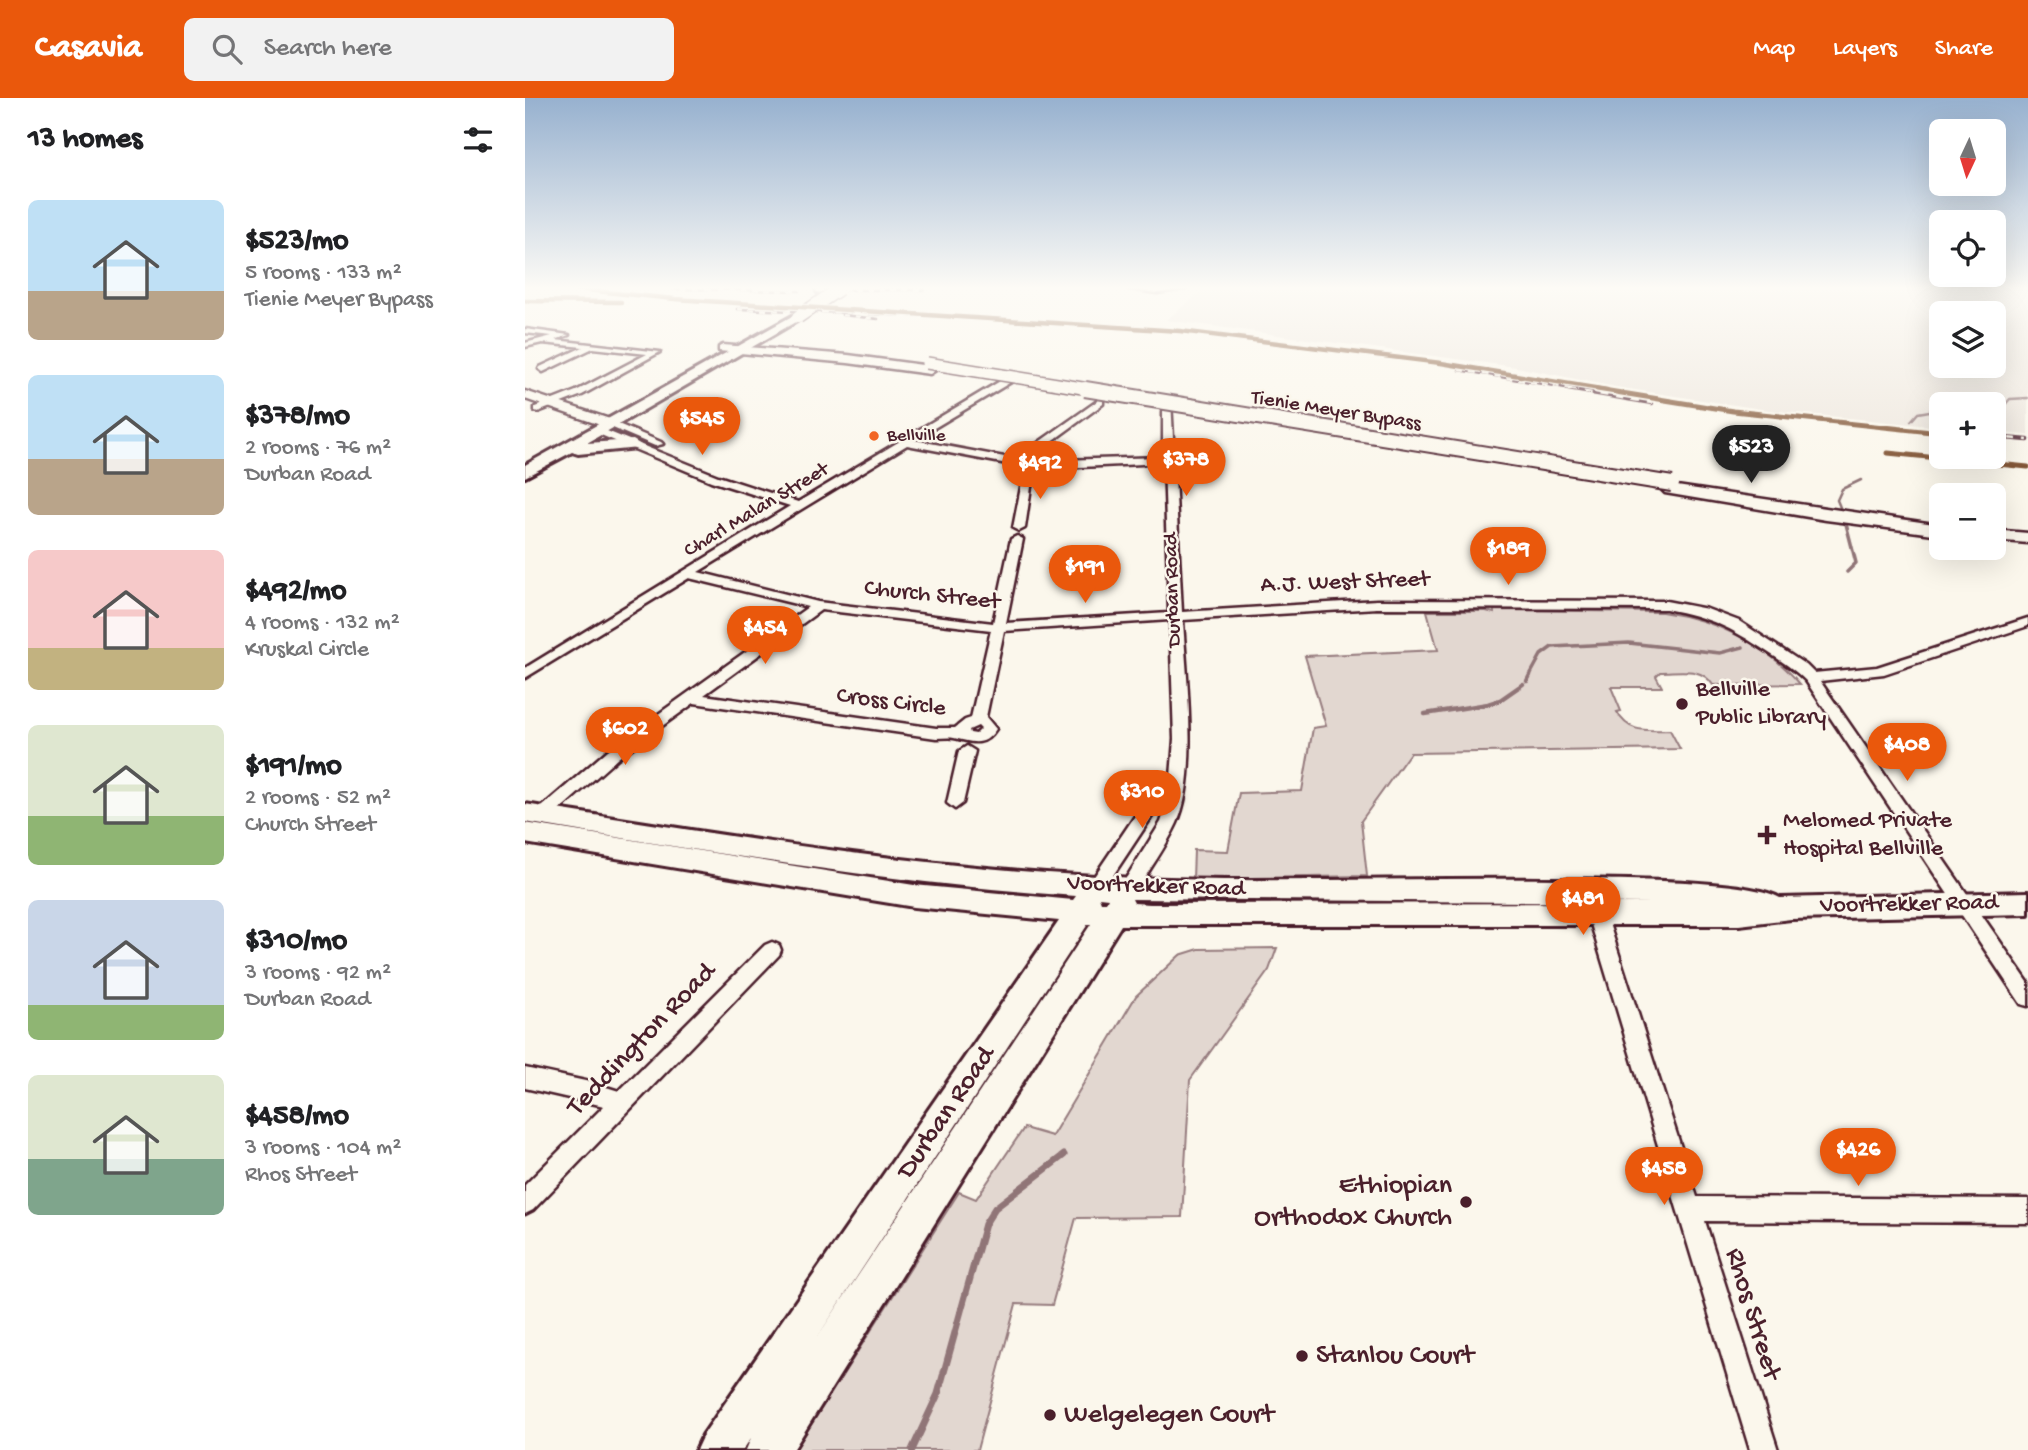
<!DOCTYPE html>
<meta charset="utf-8">
<style>
:root{--surface:#fff;--page:#f2f2f2;--text:#202124;--muted:#757577;--accent:#ea580c}
body{margin:0;font-family:"Gochi Hand",sans-serif;background:var(--page);color:var(--text);height:100vh;display:flex;flex-direction:column;font-size:26px;white-space:nowrap}
*{box-sizing:border-box;margin:0}
p{font-size:23px;color:var(--muted)}
.icon{flex:none;width:38px;height:38px;fill:none;stroke:currentColor;stroke-width:2;stroke-linecap:round;stroke-linejoin:round}
.map{position:relative;flex:1;overflow:hidden}
.sheet{display:flex;flex-direction:column;background:var(--surface);width:525px}
.sheet>*{flex:none}
.needle{width:46px;rotate:184deg}
.controls{position:absolute;left:1404px;top:21px;display:grid;gap:14px}
.controls a{display:grid;place-items:center;width:77px;height:77px;border-radius:10px;background:var(--surface);box-shadow:0 7px 28px #0002;font-size:35px}
.price{position:absolute;translate:-50% -60px;padding:0 16px;border-radius:24px;background:var(--accent);color:#fff;font-size:23px;line-height:46px;filter:drop-shadow(0 2px 4px #0008)}
.price::after{content:'';position:absolute;left:50%;top:42px;width:21px;height:16px;margin-left:-10px;background:inherit;clip-path:polygon(0 0,100% 0,50% 100%)}
.price.active{background:#222;color:#fff}
ul{padding:0;list-style:none}
li{display:flex;align-items:center;gap:21px;height:175px;padding:0 28px}
li span{display:grid;place-items:center;flex:none;width:196px;height:140px;border-radius:10px;color:#555}
li>.icon{margin-inline-start:auto}
span .icon{width:84px;height:84px;fill:#fffc;stroke-width:1}
li b{font-size:30px}
h2{display:flex;justify-content:space-between;align-items:center;height:84px;padding:0 28px;font-size:30px}
header{display:flex;align-items:center;gap:42px;box-sizing:border-box;height:98px;padding:0 35px;background:var(--accent);color:#fff}
header strong{font-size:33px}
nav{display:flex;gap:38px;margin-inline-start:auto;font-size:24px}
.search{width:490px;height:63px;background:var(--page);display:flex;align-items:center;gap:18px;box-sizing:border-box;padding:0 24px;border-radius:10px;color:var(--muted);font-size:26px}
main{display:flex;flex:1;min-height:0}
.map>svg:first-child{display:block}
.built{fill:#eee7de;fill-rule:evenodd}
.green{fill:#e2d7d0;stroke:#967b7e;stroke-width:2}
.lines{fill:none;stroke-linecap:round;stroke-linejoin:round}
.stream-far3{stroke:#907477;stroke-width:2.5}
.stream-far2{stroke:#907477;stroke-width:3.5}
.stream-far1{stroke:#907477;stroke-width:4.5}
.stream{stroke:#907477;stroke-width:7}
.street-casing{stroke:#4a1f2b;stroke-width:5}
.secondary-casing{stroke:#4a1f2b;stroke-width:5}
.primary-casing{stroke:#4a1f2b;stroke-width:6}
.street{fill:#fbf7ec;fill-rule:evenodd}
.secondary{fill:#fbf7ec;fill-rule:evenodd}
.primary{fill:#fbf7ec;fill-rule:evenodd}
.rail-far1-casing{stroke:#4a1f2b;stroke-width:2.5}
.rail-casing{stroke:#4a1f2b;stroke-width:4.5}
.rail-far1{stroke:#fbf7ec;stroke-width:2;stroke-dasharray:6;stroke-linecap:butt}
.rail{stroke:#fbf7ec;stroke-width:2.5;stroke-dasharray:8;stroke-linecap:butt}
.secondary-bridge-far1-casing{stroke:#4a1f2b;stroke-width:14;stroke-linecap:butt}
.secondary-bridge-casing{stroke:#4a1f2b;stroke-width:18;stroke-linecap:butt}
.primary-bridge-casing{stroke:#4a1f2b;stroke-width:15;stroke-linecap:butt}
.secondary-bridge-far1{stroke:#fbf7ec;stroke-width:11}
.secondary-bridge{stroke:#fbf7ec;stroke-width:14}
.primary-bridge{stroke:#fbf7ec;stroke-width:12}
.rail-1-far1-casing{stroke:#fbf7ec;stroke-width:7}
.rail-1-casing{stroke:#fbf7ec;stroke-width:9}
.rail-1-far1{stroke:#7a4b2a;stroke-width:4.5}
.rail-1{stroke:#7a4b2a;stroke-width:5}
.bus-dot{fill:#f26522;stroke:#fbf7ec;stroke-width:2.5}
.poi-dot{fill:#4a1f2b;stroke:#fbf7ec;stroke-width:2.5}
.labels{text-anchor:middle;dominant-baseline:central;stroke-width:5;stroke-linejoin:round;paint-order:stroke}
.far-bus-label{font-size:19px;fill:#4a1f2b;stroke:#fbf7ec;text-anchor:start}
.far-street-label{font-size:21px;fill:#4a1f2b;stroke:#fbf7ec}
.street-label{font-size:24px;fill:#4a1f2b;stroke:#fbf7ec}
.poi-label{font-size:24px;fill:#4a1f2b;stroke:#fbf7ec;text-anchor:start}
.near-street-label{font-size:28px;fill:#4a1f2b;stroke:#fbf7ec}
.near-poi-label{font-size:28px;fill:#4a1f2b;stroke:#fbf7ec;text-anchor:start}
</style>
<header>
<strong>Casavia</strong>
<div class="search"><svg class="icon" aria-label="search" viewBox="0 0 24 24"><circle cx="10" cy="10" r="6"/><path d="M15 15l6 6"/></svg>Search here</div>
<nav><a>Map</a><a>Layers</a><a>Share</a></nav>
</header>
<main>
<section class="sheet">
<h2>13 homes<svg class="icon" aria-label="filters" viewBox="0 0 24 24"><path d="M4 7h16M4 17h16"/><circle cx="9" cy="7" r="2"/><circle cx="15" cy="17" r="2"/></svg></h2>
<ul>
<li><span style="background:linear-gradient(#bfe0f5 65%,#b9a48a 0)"><svg class="icon" aria-label="home" viewBox="0 0 24 24"><path d="M3 11l9-7 9 7M6 9v11h12V9"/></svg></span><div><b>$523/mo</b><p>5 rooms · 133 m²</p><p>Tienie Meyer Bypass</p></div></li>
<li><span style="background:linear-gradient(#bfe0f5 60%,#b9a48a 0)"><svg class="icon" aria-label="home" viewBox="0 0 24 24"><path d="M3 11l9-7 9 7M6 9v11h12V9"/></svg></span><div><b>$378/mo</b><p>2 rooms · 76 m²</p><p>Durban Road</p></div></li>
<li><span style="background:linear-gradient(#f6c9c9 70%,#c2b280 0)"><svg class="icon" aria-label="home" viewBox="0 0 24 24"><path d="M3 11l9-7 9 7M6 9v11h12V9"/></svg></span><div><b>$492/mo</b><p>4 rooms · 132 m²</p><p>Kruskal Circle</p></div></li>
<li><span style="background:linear-gradient(#dfe7d0 65%,#8fb573 0)"><svg class="icon" aria-label="home" viewBox="0 0 24 24"><path d="M3 11l9-7 9 7M6 9v11h12V9"/></svg></span><div><b>$191/mo</b><p>2 rooms · 52 m²</p><p>Church Street</p></div></li>
<li><span style="background:linear-gradient(#c9d6e8 75%,#8fb573 0)"><svg class="icon" aria-label="home" viewBox="0 0 24 24"><path d="M3 11l9-7 9 7M6 9v11h12V9"/></svg></span><div><b>$310/mo</b><p>3 rooms · 92 m²</p><p>Durban Road</p></div></li>
<li><span style="background:linear-gradient(#dfe7d0 60%,#7fa58c 0)"><svg class="icon" aria-label="home" viewBox="0 0 24 24"><path d="M3 11l9-7 9 7M6 9v11h12V9"/></svg></span><div><b>$458/mo</b><p>3 rooms · 104 m²</p><p>Rhos Street</p></div></li>
</ul>
</section>
<div class="map">
<svg width="1503" height="1352" viewBox="0 0 1503 1352">
<rect width="100%" height="100%" fill="#fbf7ec"/>
<filter id="ink" filterUnits="userSpaceOnUse"><feTurbulence type="fractalNoise" baseFrequency=".0143" numOctaves="2"/><feDisplacementMap in="SourceGraphic" scale="14" xChannelSelector="R" yChannelSelector="G"/><feConvolveMatrix kernelMatrix="1 2 1 2 8 2 1 2 1" color-interpolation-filters="sRGB"/></filter>
<g filter="url(#ink)">
<path class="built" d="M680,191H1503V337L1468,334V306H1416V329L1243,312L1091,289L991,269L641,222ZM1416,215H1468V268H1416Z"/>
<path class="green" d="M969,512L1137,514C1188,521 1241,545 1275,586L1188,587C1176,568 1155,574 1135,574L1131,578L1137,589H1086L1096,613L1092,614C1104,636 1122,632 1145,632L1155,651L885,655L836,723L842,778L668,781L669,752L703,753L714,695L777,693L788,630L801,628L780,558L913,552L902,513H961L969,515Z
M752,850L744,872L665,982L657,1119L551,1120L527,1207L491,1206L452,1352H270L434,1094L451,1101L499,1030L527,1038L611,898L655,857L674,851Z"/>
<g class="lines">
<path class="stream-far3" d="M1468,311L1477,310L1485,301L1503,300
M1386,323L1393,315L1416,311
M1319,419L1312,402L1317,391L1336,382"/>
<path class="stream-far2" d="M1319,418L1331,465L1322,474
M1004,579L1016,557L1027,549L1104,545L1195,555L1218,549"/>
<path class="stream-far1" d="M1002,583L1005,577
M900,616L963,606L975,602L998,586"/>
<path class="stream" d="M387,1352L413,1296L460,1126L470,1110L539,1057"/>
<g class="street-casing">
<path id="street" d="M604,191H660L632,195Z
M0,231L44,237L30,242L135,254L57,297L13,314L10,313V309L51,293L122,256L68,250L18,274L14,271L15,269L58,249L17,245L0,249V245L27,238L0,235Z
M487,276L502,279L491,281L389,342L490,361L575,301L578,302V306L500,363L638,359V303L646,301L657,514L852,502L1141,503L1182,511L1214,523L1281,567L1289,575L1352,569L1503,520V528L1359,576L1295,583L1503,884V908L1496,906L1281,583C1269,571 1255,562 1241,553C1203,528 1186,520 1141,511L852,510L658,522C661,576 674,677 652,725C641,749 624,772 610,795L604,797L598,795L595,790L636,724L644,700L628,717L577,794L571,796L565,794L562,789L616,709L646,679L649,641L645,522L479,533L461,619L471,631C459,650 447,644 429,640C424,639 417,640 411,640L169,605L93,660L23,722H11L9,718L11,714L83,652L283,509L164,480L0,580V570L265,408L186,383L71,335V331H77L193,378L273,404ZM382,347L503,370L496,389L488,430L494,433L500,430L506,389L513,371L639,365L644,515L481,525L498,441L492,438L486,441L468,525L293,504L173,474ZM296,512L466,532L446,620L440,622L430,630H411L179,597ZM453,628L456,631L451,636L445,635L444,632Z
M86,323L136,344L138,346L130,348L83,328L81,326Z
M442,648L450,653L438,705L430,711L422,705L434,653Z
M1072,809L1078,811L1081,816L1172,1099L1503,1101V1125L1180,1123L1253,1352H1225L1063,816L1066,811Z
M247,844L254,847L256,852L254,857L8,1112L0,1116V1087L79,1008L0,990V970L65,984L94,993L240,847Z"/>
</g>
<g class="secondary-casing">
<path id="secondary" d="M198,247L323,257L405,268L411,272L405,276L323,265L194,253V249Z
M0,293L91,323L93,326L86,330L81,329L0,301Z
M1145,387L1416,427V437L1301,422L1140,395L1137,392L1140,389Z
M1468,432L1503,435V445L1468,442Z"/>
</g>
<g class="primary-casing">
<path id="primary" d="M291,191H302L296,195L292,194Z
M269,217L279,219L62,345L108,342L116,347L113,350L53,356L47,354L0,379V367Z
M0,706C184,735 367,766 553,777C712,787 871,779 1029,781C1074,782 1223,780 1255,800L1503,794V816L1266,821L1214,827H596L268,1352H221L226,1340L218,1352H171L178,1337L534,823L389,809L0,745V725L389,787L548,802L551,798C365,785 183,754 0,724ZM574,799L583,800L581,804H576ZM607,801L1126,805L625,806L609,805ZM563,826H566L293,1238Z"/>
</g>
<use href="#street" class="street"/>
<use href="#secondary" class="secondary"/>
<use href="#primary" class="primary"/>
<g class="rail-far1-casing">
<path id="rail-far1" d="M144,191L274,193
M305,192H400
M212,211L325,215
M344,216L387,218
M317,217L353,221
M934,272L1053,292"/>
</g>
<g class="rail-casing">
<path id="rail" d="M1043,291L1127,305
M1328,327L1416,335
M1468,339L1503,342"/>
</g>
<use href="#rail-far1" class="rail-far1"/>
<use href="#rail" class="rail"/>
<g class="secondary-bridge-far1-casing">
<path id="secondary-bridge-far1" d="M402,265L570,292"/>
</g>
<g class="secondary-bridge-casing">
<path id="secondary-bridge" d="M560,291L1147,386"/>
</g>
<g class="primary-bridge-casing">
<path id="primary-bridge" d="M273,219L314,191"/>
</g>
<use href="#secondary-bridge-far1" class="secondary-bridge-far1"/>
<use href="#secondary-bridge" class="secondary-bridge"/>
<use href="#primary-bridge" class="primary-bridge"/>
<g class="rail-1-far1-casing">
<path id="rail-1-far1" d="M51,191L150,201L655,233L916,265L1082,292
M0,203L96,204"/>
</g>
<g class="rail-1-casing">
<path id="rail-1" d="M1072,291L1208,313L1416,335
M1363,355L1503,369"/>
</g>
<use href="#rail-1-far1" class="rail-1-far1"/>
<use href="#rail-1" class="rail-1"/>
</g>
</g>
<linearGradient id="sky" x2="0" y2="1"><stop stop-color="#97b1cf"/><stop offset="0.5" stop-color="#fdfbf6"/><stop offset="1" stop-color="#fdfbf6" stop-opacity="0"/></linearGradient>
<rect width="1503" height="380" fill="url(#sky)"/>
<circle class="bus-dot" cx="349" cy="338" r="6"/>
<g class="poi-dot">
<circle cx="1157" cy="606" r="7"/>
<path d="M1238.5 726.5h7v7h7v7h-7v7h-7v-7h-7v-7h7z"/>
<circle cx="941" cy="1104" r="7"/>
<circle cx="777" cy="1258" r="7"/>
<circle cx="525" cy="1317" r="7"/>
</g>
<g class="labels">
<g class="far-bus-label">
<text x="362" y="338">Bellville</text>
</g>
<g class="far-street-label">
<text transform="translate(811 314) rotate(9)">Tienie Meyer Bypass</text>
<text transform="translate(232 413) rotate(-31)">Charl Malan Street</text>
<text transform="translate(649 492) rotate(-92)">Durban Road</text>
</g>
<g class="street-label">
<text transform="translate(820 485) rotate(-2)">A.J. West Street</text>
<text transform="translate(407 498) rotate(6)">Church Street</text>
<text transform="translate(366 605) rotate(7)">Cross Circle</text>
<text transform="translate(631 789) rotate(2)">Voortrekker Road</text>
<text transform="translate(1384 807) rotate(-1)">Voortrekker Road</text>
</g>
<g class="poi-label">
<text x="1171" y="592">Bellville<tspan x="1171" dy="28">Public Library</tspan></text>
<text x="1258" y="723">Melomed Private<tspan x="1258" dy="28">Hospital Bellville</tspan></text>
</g>
<g class="near-street-label">
<text transform="translate(117 942) rotate(-46)">Teddington Road</text>
<text transform="translate(422 1015) rotate(-56)">Durban Road</text>
<text transform="translate(1227 1216) rotate(73)">Rhos Street</text>
</g>
<g class="near-poi-label">
<text x="927" y="1088" text-anchor="end">Ethiopian<tspan x="927" dy="32">Orthodox Church</tspan></text>
<text x="791" y="1258">Stanlou Court</text>
<text x="539" y="1317">Welgelegen Court</text>
</g>
</g>
</svg>
<div class="controls">
<a><svg class="needle" viewBox="-14 -14 28 28"><path d="M0-13l5 13h-10z" fill="#e53935"/><path d="M0 13l5-13h-10z" fill="#757577"/></svg></a>
<a><svg class="icon" aria-label="locate" viewBox="0 0 24 24"><circle cx="12" cy="12" r="6"/><path d="M12 2v4M12 18v4M2 12h4M18 12h4"/></svg></a>
<a><svg class="icon" aria-label="layers" viewBox="0 0 24 24"><path d="M12 4l9 5-9 5-9-5zM3 14l9 5 9-5"/></svg></a>
<a>+</a>
<a>−</a>
</div>
<b class="price" style="left:177px;top:359px">$545</b>
<b class="price active" style="left:1226px;top:387px">$523</b>
<b class="price" style="left:661px;top:400px">$378</b>
<b class="price" style="left:515px;top:403px">$492</b>
<b class="price" style="left:983px;top:489px">$189</b>
<b class="price" style="left:560px;top:507px">$191</b>
<b class="price" style="left:240px;top:568px">$454</b>
<b class="price" style="left:100px;top:669px">$602</b>
<b class="price" style="left:1382px;top:685px">$408</b>
<b class="price" style="left:617px;top:732px">$310</b>
<b class="price" style="left:1058px;top:839px">$481</b>
<b class="price" style="left:1333px;top:1090px">$426</b>
<b class="price" style="left:1139px;top:1109px">$458</b>
</div>
</main>
